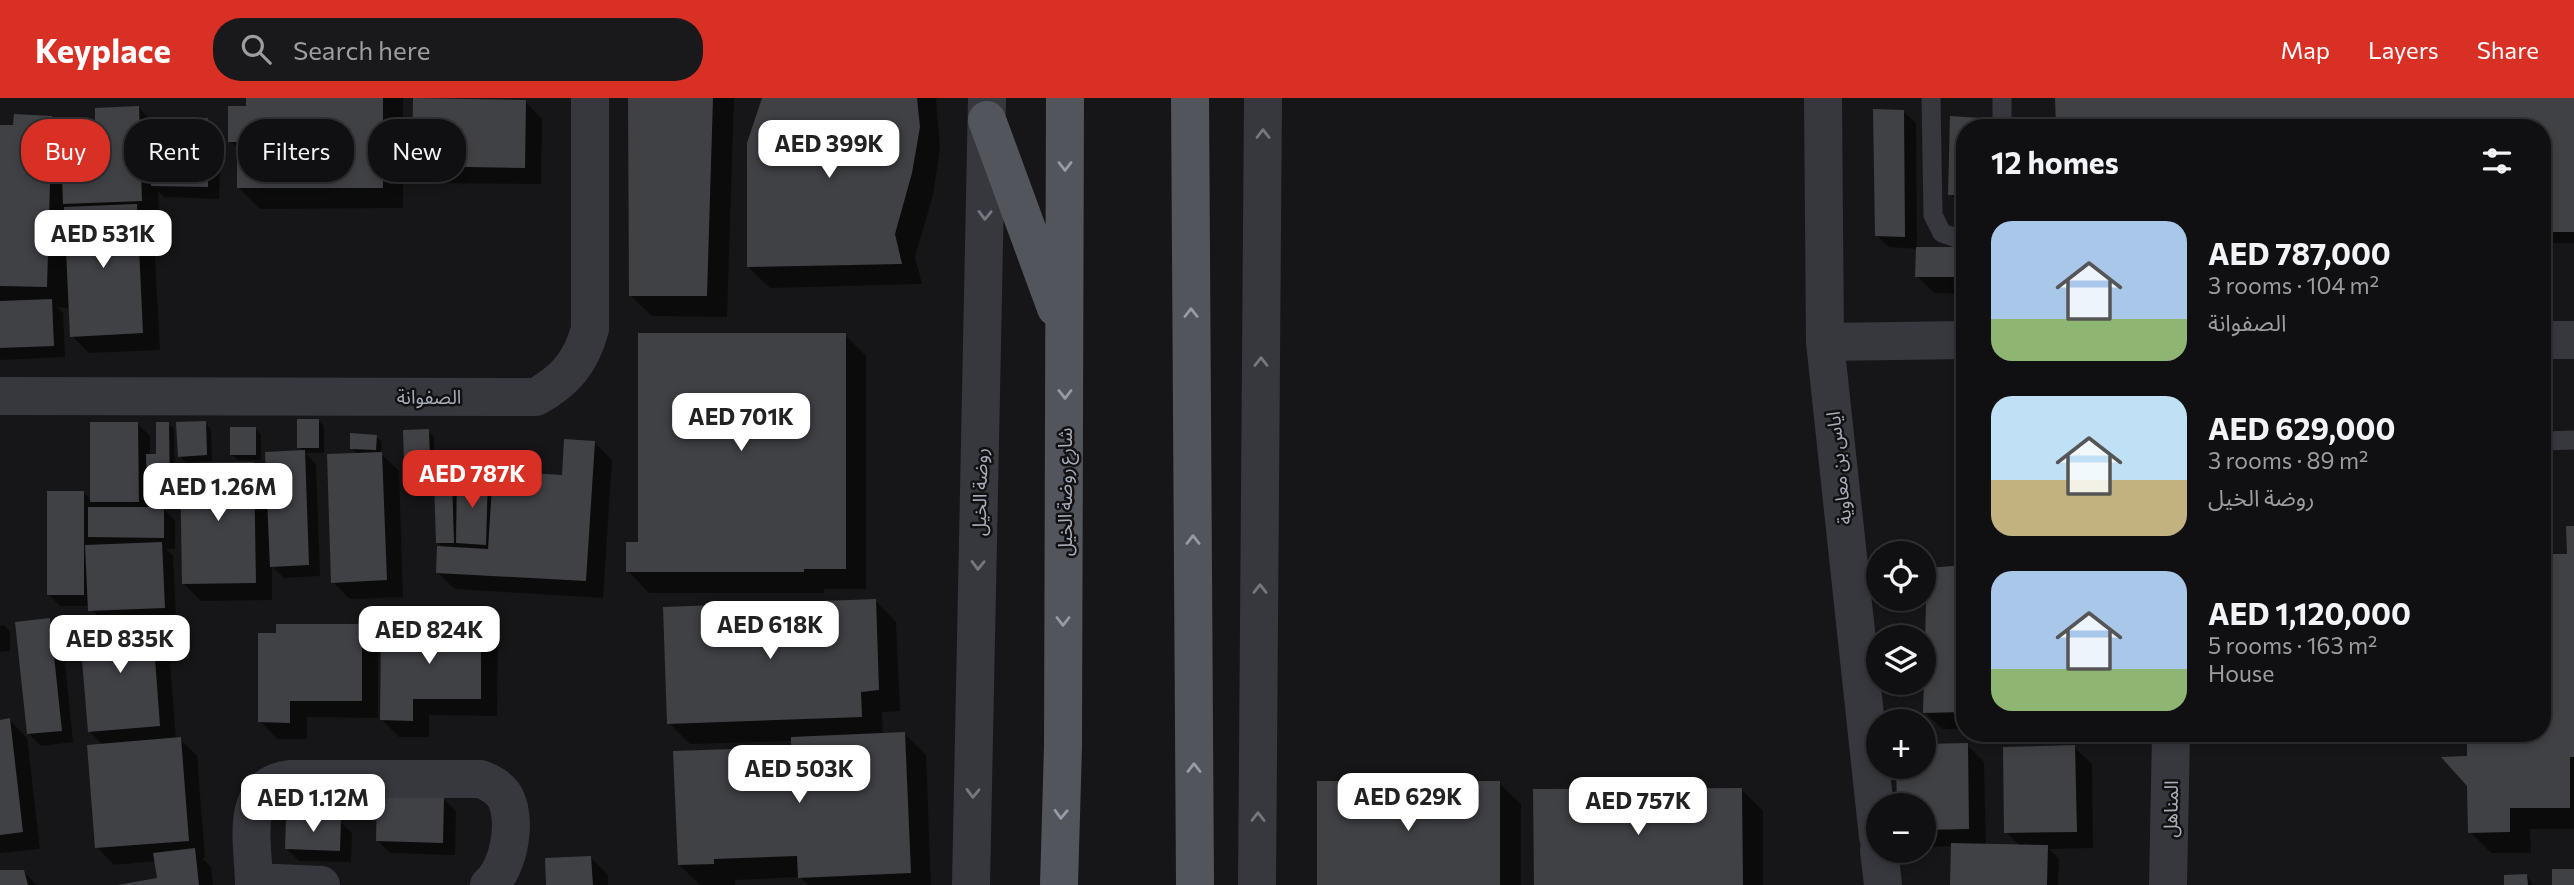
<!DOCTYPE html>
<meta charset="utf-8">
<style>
:root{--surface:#101012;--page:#19191b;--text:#f1f3f6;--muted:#9c9d9f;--line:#303032;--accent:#d93025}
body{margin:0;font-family:Commissioner,"Noto Sans Arabic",sans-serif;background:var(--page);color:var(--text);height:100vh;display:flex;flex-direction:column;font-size:26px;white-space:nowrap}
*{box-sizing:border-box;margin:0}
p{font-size:23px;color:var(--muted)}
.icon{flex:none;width:38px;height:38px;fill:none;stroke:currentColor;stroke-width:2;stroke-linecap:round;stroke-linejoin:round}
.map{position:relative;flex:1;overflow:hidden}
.details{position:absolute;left:1956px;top:21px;width:595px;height:623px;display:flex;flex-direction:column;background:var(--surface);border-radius:28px;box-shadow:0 4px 10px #0003,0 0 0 2px var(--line)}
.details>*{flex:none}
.guide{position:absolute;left:21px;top:21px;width:665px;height:63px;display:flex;gap:14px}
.tools{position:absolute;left:1866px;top:443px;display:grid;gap:14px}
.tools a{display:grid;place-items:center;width:70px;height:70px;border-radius:50%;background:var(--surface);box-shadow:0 4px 10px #0003,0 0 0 2px var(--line);font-size:35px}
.price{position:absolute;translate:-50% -60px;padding:0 16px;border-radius:14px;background:#fff;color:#222;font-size:23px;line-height:46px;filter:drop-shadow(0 2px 4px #0008)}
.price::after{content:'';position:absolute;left:50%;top:42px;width:21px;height:16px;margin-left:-10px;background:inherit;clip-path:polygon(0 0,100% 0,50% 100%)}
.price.current{background:var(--accent);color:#fff}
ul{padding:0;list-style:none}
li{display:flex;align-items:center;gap:21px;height:175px;padding:0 35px}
li span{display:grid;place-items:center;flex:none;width:196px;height:140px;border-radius:21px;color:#555}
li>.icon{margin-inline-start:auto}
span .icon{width:84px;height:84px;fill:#fffc;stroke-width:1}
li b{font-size:30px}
h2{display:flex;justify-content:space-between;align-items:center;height:84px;padding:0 35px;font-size:30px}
.pill{padding:0 24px;border-radius:28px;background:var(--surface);box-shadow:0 4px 10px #0003,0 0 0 2px var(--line);font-size:24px;line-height:63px}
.pill.current{background:var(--accent);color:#fff}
header{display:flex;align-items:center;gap:42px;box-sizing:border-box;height:98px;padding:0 35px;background:var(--accent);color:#fff}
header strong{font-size:33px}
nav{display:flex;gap:38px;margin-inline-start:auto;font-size:24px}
.search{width:490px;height:63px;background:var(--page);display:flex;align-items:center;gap:18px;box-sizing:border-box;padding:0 24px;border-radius:28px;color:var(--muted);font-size:26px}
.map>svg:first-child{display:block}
.shadow{fill:#0007}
.building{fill:#404145}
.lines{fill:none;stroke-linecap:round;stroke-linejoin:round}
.service{stroke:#37383d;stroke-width:19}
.minor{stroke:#37383d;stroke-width:38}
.primary{stroke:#53555c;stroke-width:38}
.oneway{stroke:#757881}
.oneway2{stroke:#979ba6}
.labels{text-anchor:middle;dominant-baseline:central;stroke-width:5;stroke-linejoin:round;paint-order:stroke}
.street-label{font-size:19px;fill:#a8adb8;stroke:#111113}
</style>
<header>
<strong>Keyplace</strong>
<div class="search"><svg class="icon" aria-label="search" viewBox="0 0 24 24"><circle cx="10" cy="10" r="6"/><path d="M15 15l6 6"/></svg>Search here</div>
<nav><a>Map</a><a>Layers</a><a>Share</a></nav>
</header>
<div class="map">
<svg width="2574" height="787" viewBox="0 0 2574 787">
<rect width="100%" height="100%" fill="#161618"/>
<path class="shadow" d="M248,0H403V110L260,111L239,90V52L230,43L247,10Z
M629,0H734L727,219L652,218L630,197Z
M763,0H936L940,51L933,97L915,159L922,186L770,190L748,169Z
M2057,0H2574V145H2543V30Z
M525,3L542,21L541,86L431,85L414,68Z
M139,10L152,23L207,22L219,34L220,62H211L220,70L219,101L164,99L158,93L159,120H149L153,125L160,252L89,255L72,238L71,210L57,209L63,215L65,259L0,262V29H15L51,19L62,30L97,24Z
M1903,13L1916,25L1917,150L1965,151V196L1934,195L1917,178L1918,151L1889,149L1876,137Z
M1951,20L1981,21L1989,30H1965V108L1950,96Z
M845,237L866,258V491H824V495H649L628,473L640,446Z
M318,322L324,328V355H305L316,366L320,478L284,480L272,468V502L201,503L184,486L188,367L180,358L205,325L211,331L212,363L195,364V367L253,366L268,381L304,354L299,349Z
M168,325L174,331L175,402H154L150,398V410H163L175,423V451H166L173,458L176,522H152L168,539L176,641H180L197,658L205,760H202L211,769L213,787H117L159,782L156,763L114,767L97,749L103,647L89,633L103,526L90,508H60L48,496L84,395L92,403L138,326L150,338V358H157Z
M256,331L261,337V362H238L232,357Z
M428,333L434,339L435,369L412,370L406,365Z
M376,338L382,344L381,356L399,373L403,499L350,501L333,484L358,357L352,350Z
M594,344L612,362L603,500L455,491L437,474L443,450L438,445L452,383L459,390L487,379L494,386L563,379Z
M2574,429V731H2530L2531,755H2491L2470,734L2469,659L2543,635V458H2569Z
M1965,469V631H1942L1925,614L1929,472Z
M875,502L896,524L900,613L882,614L883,637L905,636L926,657L931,787H808L800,779L735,782V787H700L679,767L792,650V643L690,646L669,625Z
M50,522L62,534L73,644L41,648L29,636Z
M480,526L498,543L497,618L429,617V639H399L382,622L401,535Z
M4,527L10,533V553L0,554V528Z
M361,528L378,545V620L307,619V641H277L260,623Z
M10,622L27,640L40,751L0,755V623Z
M1967,647L1984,664L1986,747L2020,748L2006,734L2074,649L2092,666L2093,750L2049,751L2059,761L2058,787H1951L1953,748L1923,749V707H1899L1923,668Z
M1499,685L1521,706V787H1319Z
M1741,691L1763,713V787H1535Z
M444,701L456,713L455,757L390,755L378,743Z
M340,723L352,735L351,764L299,763L287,751Z
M591,760L608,777V787H644H547Z
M0,773H23L37,787H0Z
M2527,778L2533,787H2506Z"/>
<path class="building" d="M246,0H383V90H237V44H228V8H246Z
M413,0L526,2L525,70L412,68Z
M628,0H713L707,198H629Z
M762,0H917L920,29L912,75L895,136L902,166L747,169V45Z
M2055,0H2574V134H2543V30H2056Z
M139,8L142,103L63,106L60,24L95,23V10Z
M1873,11L1904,12L1905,139L1875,138Z
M14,16L52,18L47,189L0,188V27H13Z
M1950,18L1981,20V30H1965V97H1948Z
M208,20V50L151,51V21Z
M151,55L208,56V89L151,88Z
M137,106L143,235L70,239L64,109Z
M1916,149H1965V179H1915Z
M52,201L54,248L0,250V203Z
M638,235H846V471H804V474H626V444H638Z
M297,321H319V350H297Z
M206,323L207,357L178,359L176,324Z
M90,324H138L139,404H90Z
M156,324H169L170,397H147L146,356H156Z
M230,329H256V357H230Z
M429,331L430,364L404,365L403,332Z
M350,335L377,337L376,352L350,351Z
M564,341L595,343L586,483L436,475L437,448L488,451L493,373L562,377Z
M305,352L309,467L270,469L265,354Z
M382,354L387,482L331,485L327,356Z
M254,364L256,485L182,486L180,365Z
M457,377L488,378L486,447L456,445Z
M434,381H452L454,445H436Z
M47,393H84V497H47Z
M88,409H164V440L88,439Z
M2566,428H2574V659H2570V710H2510V734L2468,735L2467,688L2441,659L2467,658V635H2543V456H2567Z
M162,444L165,510L88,513L85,447Z
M1965,467V614L1923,615L1927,470Z
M876,501L879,592L861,594L862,619L667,626L663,509Z
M50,520L62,633L27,636L15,524Z
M152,520L160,628L88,634L79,526Z
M399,524H481V601H413V623L380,622L381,534H399Z
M276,526H362V603H290V625L258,624V535H276Z
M10,620L23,734L0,737V622Z
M905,634L911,775L798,780L797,758L714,761V766L678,767L673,653L791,649V639Z
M181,639L189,743L95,750L87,647Z
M1968,645L1969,731L1923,732V707H1897L1896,668H1923V646Z
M2075,647L2077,734L2004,735L2003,649Z
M1317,683H1500V787H1317Z
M1742,690L1743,787H1534L1533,691Z
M377,698L444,699L443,745L376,743Z
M286,720L341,721L340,753L285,751Z
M1951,745L2048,747L2047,787H1950Z
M195,750L199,787H117L157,780L153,755Z
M591,758L593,787H546L545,760Z
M2552,771H2574V787H2552Z
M0,772H24L28,787H0Z
M2527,776L2528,787H2504V777Z"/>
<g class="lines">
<path class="service" d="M1931,0L1933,117L1942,135L1965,143
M2002,0V30
M2543,343L2574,342"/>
<path class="minor" d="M1823,0L1825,244L1878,739
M2543,242H2574
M1825,244L1965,242
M0,298L536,299C566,282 581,264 590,231V0
M1879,752L1883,787
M254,784L321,787
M254,787C254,747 237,687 291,681H481C490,685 497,688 503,696C519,718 509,771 489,787
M971,787L987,0
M1257,787L1263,0
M2168,787L2171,635"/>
<path class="primary" d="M1190,0L1195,787
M987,22L1056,210
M1059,787L1063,648L1065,0"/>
</g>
<defs><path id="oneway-chevron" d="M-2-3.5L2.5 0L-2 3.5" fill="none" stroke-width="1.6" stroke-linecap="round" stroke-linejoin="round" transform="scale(1.75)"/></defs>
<g class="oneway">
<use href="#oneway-chevron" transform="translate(1263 36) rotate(-90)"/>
<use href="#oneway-chevron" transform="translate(985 117) rotate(91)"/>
<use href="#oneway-chevron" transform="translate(1261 264) rotate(-90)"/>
<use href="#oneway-chevron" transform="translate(978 467) rotate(91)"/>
<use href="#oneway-chevron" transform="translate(1260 491) rotate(-90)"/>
<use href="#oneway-chevron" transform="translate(973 695) rotate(91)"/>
<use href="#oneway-chevron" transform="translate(1258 719) rotate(-90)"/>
</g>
<g class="oneway2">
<use href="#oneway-chevron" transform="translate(1065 68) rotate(90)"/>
<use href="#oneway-chevron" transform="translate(1191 215) rotate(-90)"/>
<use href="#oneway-chevron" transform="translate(1065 296) rotate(90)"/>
<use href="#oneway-chevron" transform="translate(1193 442) rotate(-90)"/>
<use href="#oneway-chevron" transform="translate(1063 523) rotate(90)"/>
<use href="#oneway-chevron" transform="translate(1194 670) rotate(-90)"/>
<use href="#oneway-chevron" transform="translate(1061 716) rotate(92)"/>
</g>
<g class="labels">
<g class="street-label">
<text x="429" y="298">الصفوانة</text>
<text transform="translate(1838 370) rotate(-96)">اياس بن معاوية</text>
<text transform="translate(979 394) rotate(-89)">روضة الخيل</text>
<text transform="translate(1064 394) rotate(-90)">شارع روضة الخيل</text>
<text transform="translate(2170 711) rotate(-89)">المناهل</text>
</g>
</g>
</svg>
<div class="tools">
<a><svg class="icon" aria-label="locate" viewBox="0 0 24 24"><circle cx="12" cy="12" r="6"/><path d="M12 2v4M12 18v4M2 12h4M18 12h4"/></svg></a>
<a><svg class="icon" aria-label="layers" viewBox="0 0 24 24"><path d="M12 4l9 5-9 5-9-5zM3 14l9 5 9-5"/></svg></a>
<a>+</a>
<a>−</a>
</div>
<b class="price" style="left:829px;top:82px">AED 399K</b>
<b class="price" style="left:103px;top:172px">AED 531K</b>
<b class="price" style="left:741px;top:355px">AED 701K</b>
<b class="price current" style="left:472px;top:412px">AED 787K</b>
<b class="price" style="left:218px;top:425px">AED 1.26M</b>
<b class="price" style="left:770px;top:563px">AED 618K</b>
<b class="price" style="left:429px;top:568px">AED 824K</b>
<b class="price" style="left:120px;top:577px">AED 835K</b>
<b class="price" style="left:799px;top:707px">AED 503K</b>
<b class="price" style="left:1408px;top:735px">AED 629K</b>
<b class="price" style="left:313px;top:736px">AED 1.12M</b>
<b class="price" style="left:1638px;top:739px">AED 757K</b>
<div class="guide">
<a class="pill current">Buy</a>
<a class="pill">Rent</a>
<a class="pill">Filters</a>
<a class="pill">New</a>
</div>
<section class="details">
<h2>12 homes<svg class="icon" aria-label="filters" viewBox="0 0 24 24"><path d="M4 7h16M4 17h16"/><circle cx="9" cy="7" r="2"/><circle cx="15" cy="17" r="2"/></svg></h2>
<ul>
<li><span style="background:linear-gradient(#a9c7e8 70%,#8fb573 0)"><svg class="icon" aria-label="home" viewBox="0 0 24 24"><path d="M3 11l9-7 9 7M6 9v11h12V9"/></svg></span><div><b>AED 787,000</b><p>3 rooms · 104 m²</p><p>الصفوانة</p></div></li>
<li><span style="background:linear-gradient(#bfe0f5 60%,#c2b280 0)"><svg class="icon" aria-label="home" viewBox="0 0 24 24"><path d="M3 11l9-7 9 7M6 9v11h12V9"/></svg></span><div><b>AED 629,000</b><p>3 rooms · 89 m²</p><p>روضة الخيل</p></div></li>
<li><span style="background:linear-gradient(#a9c7e8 70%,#8fb573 0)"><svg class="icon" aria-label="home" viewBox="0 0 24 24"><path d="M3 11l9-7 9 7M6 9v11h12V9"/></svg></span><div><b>AED 1,120,000</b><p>5 rooms · 163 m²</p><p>House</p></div></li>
</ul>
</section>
</div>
